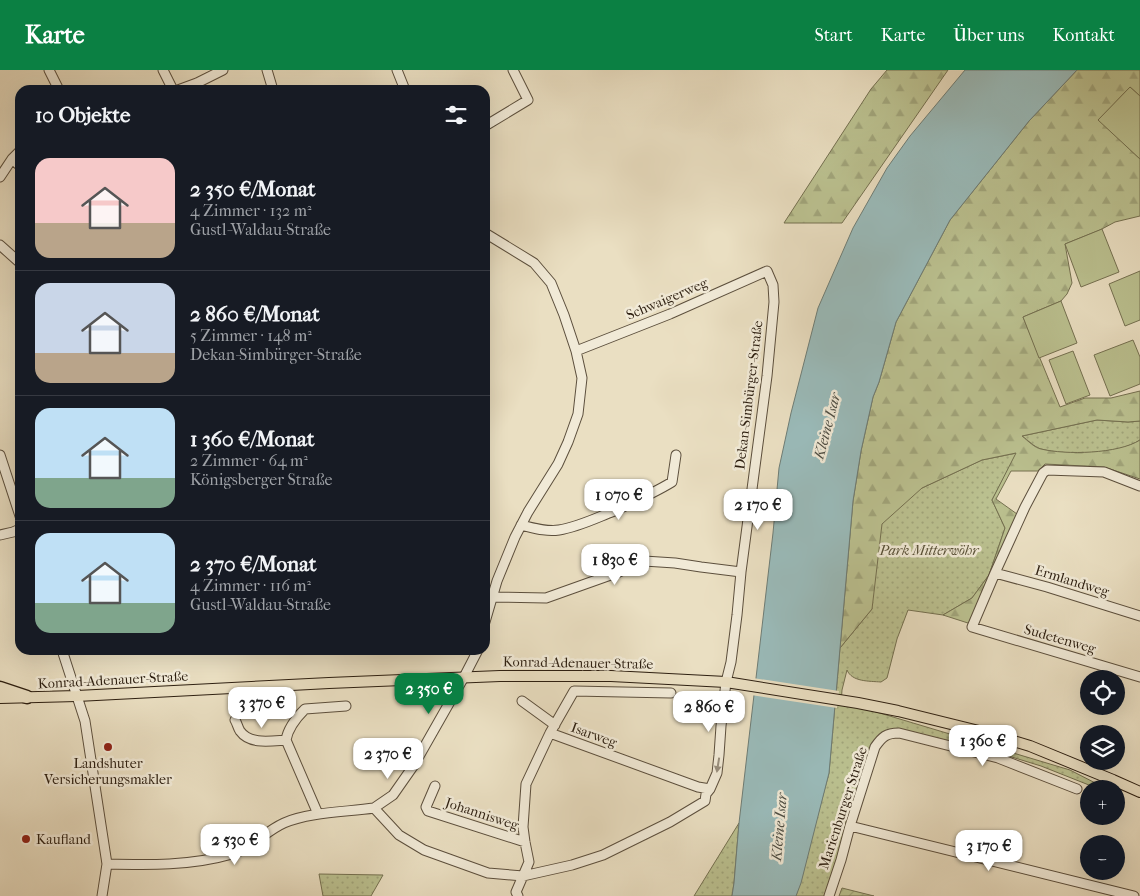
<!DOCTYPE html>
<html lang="de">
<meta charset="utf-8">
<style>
:root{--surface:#171b24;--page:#242831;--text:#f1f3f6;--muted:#9ea1a6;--line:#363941;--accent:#0b8043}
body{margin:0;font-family:"IM FELL French Canon",serif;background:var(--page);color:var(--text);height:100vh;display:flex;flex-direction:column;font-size:19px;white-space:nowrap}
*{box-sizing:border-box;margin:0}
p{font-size:16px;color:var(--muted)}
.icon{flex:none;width:28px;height:28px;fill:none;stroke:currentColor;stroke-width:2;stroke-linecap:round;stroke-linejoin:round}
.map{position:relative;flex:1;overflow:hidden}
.side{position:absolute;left:15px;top:15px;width:475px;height:570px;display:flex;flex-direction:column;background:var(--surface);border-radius:15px;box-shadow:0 5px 20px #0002}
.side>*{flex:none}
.fabs{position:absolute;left:1080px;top:600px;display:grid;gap:10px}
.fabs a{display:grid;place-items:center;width:45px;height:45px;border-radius:50%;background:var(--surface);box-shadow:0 5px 20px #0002;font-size:25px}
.price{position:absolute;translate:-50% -42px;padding:0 11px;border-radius:10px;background:#fff;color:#222;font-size:16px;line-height:32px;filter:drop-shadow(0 1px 2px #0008)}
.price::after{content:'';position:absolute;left:50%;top:30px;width:15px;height:11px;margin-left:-8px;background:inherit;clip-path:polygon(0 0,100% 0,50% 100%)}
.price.active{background:var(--accent);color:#fff}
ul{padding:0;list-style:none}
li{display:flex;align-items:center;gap:15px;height:125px;padding:0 20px}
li+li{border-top:1px solid var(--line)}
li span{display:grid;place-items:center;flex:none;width:140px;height:100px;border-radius:15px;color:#555}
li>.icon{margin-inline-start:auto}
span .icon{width:60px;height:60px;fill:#fffc;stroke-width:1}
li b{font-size:21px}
h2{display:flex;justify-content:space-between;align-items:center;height:60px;padding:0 20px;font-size:21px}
header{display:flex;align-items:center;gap:30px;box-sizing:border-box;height:70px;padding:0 25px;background:var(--accent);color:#fff}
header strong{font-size:24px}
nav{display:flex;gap:28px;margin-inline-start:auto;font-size:18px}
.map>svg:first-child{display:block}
.grass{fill:url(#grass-dots);stroke:#747050}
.forest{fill:url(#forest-firs);stroke:#747050}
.garden{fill:url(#garden-furrows);stroke:#747050}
.pitch{fill:#bbc190;stroke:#747050}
.water{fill:#9abbba;stroke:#6e7d76}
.pier{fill:#eadfc2}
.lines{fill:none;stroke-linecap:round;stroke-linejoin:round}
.minor-casing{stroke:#5c4f3d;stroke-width:11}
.major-casing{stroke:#2d1f11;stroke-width:12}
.highway-casing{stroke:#2d1f11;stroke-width:15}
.minor{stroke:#f1ead7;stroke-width:9}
.major{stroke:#eadfc2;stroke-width:10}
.highway{stroke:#eadfc2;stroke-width:12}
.oneway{fill:#998f7e}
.poi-dot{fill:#8f2418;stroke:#f1ead7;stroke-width:2}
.labels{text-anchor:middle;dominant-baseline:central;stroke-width:5;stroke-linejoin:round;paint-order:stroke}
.street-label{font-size:14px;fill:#2d1f11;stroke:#f1ead7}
.park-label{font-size:14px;font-style:italic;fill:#585037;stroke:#f1ead7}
.poi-label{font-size:14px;fill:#2d1f11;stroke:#f1ead7}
.water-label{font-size:15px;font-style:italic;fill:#4e4e44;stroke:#f1ead7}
</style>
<header>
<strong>Karte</strong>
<nav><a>Start</a><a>Karte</a><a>Über uns</a><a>Kontakt</a></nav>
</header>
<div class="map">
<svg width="1140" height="826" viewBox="0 0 1140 826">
<defs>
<pattern id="grass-dots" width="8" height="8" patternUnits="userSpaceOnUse" patternTransform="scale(1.25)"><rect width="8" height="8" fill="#bbc190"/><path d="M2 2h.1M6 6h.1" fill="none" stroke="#a1a57b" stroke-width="1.8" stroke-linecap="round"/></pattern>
<pattern id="forest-firs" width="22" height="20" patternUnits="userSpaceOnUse" patternTransform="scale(1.25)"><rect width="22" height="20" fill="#bbc190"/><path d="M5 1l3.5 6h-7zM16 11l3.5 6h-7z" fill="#a1a57b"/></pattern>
<pattern id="garden-furrows" width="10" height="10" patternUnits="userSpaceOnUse" patternTransform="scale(1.25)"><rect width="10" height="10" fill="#bbc190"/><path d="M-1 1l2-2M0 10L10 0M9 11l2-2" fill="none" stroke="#a1a57b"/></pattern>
</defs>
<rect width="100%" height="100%" fill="#eadfc2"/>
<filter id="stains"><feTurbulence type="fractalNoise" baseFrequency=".004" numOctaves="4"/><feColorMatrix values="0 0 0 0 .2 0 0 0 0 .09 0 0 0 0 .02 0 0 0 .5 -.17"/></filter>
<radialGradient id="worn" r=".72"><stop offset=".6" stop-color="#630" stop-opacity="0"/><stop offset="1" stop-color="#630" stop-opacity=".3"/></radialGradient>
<path class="grass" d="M1097,350L1128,352L1140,351V370C1132,375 1121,379 1111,380C1093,384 1058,384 1041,379C1034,377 1028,370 1022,366Z
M1017,383L992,430L1005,458L989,505L972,528L943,545L908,540L897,569L887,608L881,612C869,611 852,612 847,600L842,620L841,635H843L863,638L1070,700L1107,719H1099L1041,696L1002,684L961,675L913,662H899L881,669L827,826H796L829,703L840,578L872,539L859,428L922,418L982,390Z
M739,753L734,813L732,826H694Z
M319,804L383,805L371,826H323Z"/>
<path class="forest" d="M887,0H948L842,153H784L871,19Z
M1077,0H1140V26L1130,17L1099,50L1140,89V146L1115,152L1100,160L1065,174L1072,213L1067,224L1061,231L1023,247L1060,337L1085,328H1111L1140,321V351L1128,352L1097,350L1022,366C1028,371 1035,378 1041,379C1066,385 1118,384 1140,370V409L1104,397L1045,394L1038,401H1011L996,429L1017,444L971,554L943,545L972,528L989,505L1005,458L992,430L1016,383L982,390L922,418L882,454L872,539L840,578L853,431L861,381L873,327L879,312L896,252L950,150L1029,51Z"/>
<path class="garden" d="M842,818L874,826H839Z"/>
<path class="pitch" d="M1130,17L1140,26V89L1098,50Z
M1102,159L1119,202L1081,217L1065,174Z
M1140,201V250L1125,256L1109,214Z
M1061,231L1077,273L1039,288L1023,247Z
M1133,270L1140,287V314L1110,326L1094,285Z
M1073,281L1090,325L1066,334L1049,290Z"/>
<path class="water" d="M965,0H1077L1029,51L950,150L896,252L879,312L873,327L861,381L853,431L829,703L801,813L796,826H732L734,813L739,753L773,463L779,398L791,343L818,238L853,158L887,98L910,66Z"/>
<path class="pier" d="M753,608L839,621L837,638L751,625Z"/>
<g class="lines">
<g class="minor-casing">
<path id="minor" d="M49,0L59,20
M163,0L173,20
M267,0L273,20
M397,0L405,20
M178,20L197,13L223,0
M485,56L528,30L513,0
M12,89L20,96
M0,107L12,89L20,81
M485,163L534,193L551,213L564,245L576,281L582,308L578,344L568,372L558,394L528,442L515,467L497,511L485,552
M0,175L20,193
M0,385L20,446
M1140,416L1104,402L1047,400L1043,403L1025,437L995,503L972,557L1140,607
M521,455C534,458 546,462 559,460C578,457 596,448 614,441C634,432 654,423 672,412L676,385
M0,465L13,462L20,459
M995,503L1047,517L1140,546
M491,527L546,528L619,502L644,491L675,493L701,497L741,502
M62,580L85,651L107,794L102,826
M671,623L574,621L550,663L698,717L710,719
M522,631L555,655
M235,650C237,653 238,658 240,661C250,675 271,671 286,670
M435,716L426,737L428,741L525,772
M374,738L393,725L414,695L464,607L478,580
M318,744L286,670C288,658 296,648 305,639L346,636
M850,756L1134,826
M107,794C148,795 191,796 232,784C254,777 264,762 284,753C309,742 347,742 374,738L399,765L424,780L488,803L523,806L572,795L603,785L670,752L705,731L706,724L710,719L717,703L719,685L721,656L726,612L731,592L737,545L741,502L767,306L774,232L773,215L767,201L670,244L576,281
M518,826L516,822L529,792L525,772L523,757L526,714L550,663
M829,826L841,790L850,756L875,677C882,667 886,663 899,663L998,688L1077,719"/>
</g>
<g class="major-casing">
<path id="major" d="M0,628L77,626L329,613L500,606H611L726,612L858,633L898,641L983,662L1030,676L1113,710L1140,722"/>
</g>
<g class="highway-casing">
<path id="highway" d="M0,618L27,627"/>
</g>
<use href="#minor" class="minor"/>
<use href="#major" class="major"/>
<use href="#highway" class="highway"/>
</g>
<defs><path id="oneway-solid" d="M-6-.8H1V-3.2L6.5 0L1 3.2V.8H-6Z" transform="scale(1.25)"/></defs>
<use class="oneway" href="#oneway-solid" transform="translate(718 695) rotate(99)"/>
<g class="poi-dot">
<circle cx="108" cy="677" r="5"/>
<circle cx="26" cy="769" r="5"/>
</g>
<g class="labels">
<g class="street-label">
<text transform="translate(667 229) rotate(-23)">Schwaigerweg</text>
<text transform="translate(749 325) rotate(-83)">Dekan-Simbürger-Straße</text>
<text transform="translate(1072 511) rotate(17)">Ermlandweg</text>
<text transform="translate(1060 569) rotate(16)">Sudetenweg</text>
<text transform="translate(578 593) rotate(1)">Konrad-Adenauer-Straße</text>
<text transform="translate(113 610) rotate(-3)">Konrad-Adenauer-Straße</text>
<text transform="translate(594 665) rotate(20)">Isarweg</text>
<text transform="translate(843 738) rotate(-72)">Marienburger Straße</text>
<text transform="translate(482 744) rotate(18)">Johannisweg</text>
</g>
<g class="park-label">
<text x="929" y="480">Park Mitterwöhr</text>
</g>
<g class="poi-label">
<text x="108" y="693">Landshuter<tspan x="108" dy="16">Versicherungsmakler</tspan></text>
<text x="36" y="769" text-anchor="start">Kaufland</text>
</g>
<g class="water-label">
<text transform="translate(827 356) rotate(-75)">Kleine Isar</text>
<text transform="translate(779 757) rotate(-85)">Kleine Isar</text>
</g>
</g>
<rect width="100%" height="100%" filter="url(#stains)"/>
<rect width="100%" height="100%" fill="url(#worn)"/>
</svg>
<div class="fabs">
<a><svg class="icon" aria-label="locate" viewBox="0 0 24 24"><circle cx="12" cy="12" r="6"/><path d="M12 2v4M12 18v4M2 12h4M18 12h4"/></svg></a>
<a><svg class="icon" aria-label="layers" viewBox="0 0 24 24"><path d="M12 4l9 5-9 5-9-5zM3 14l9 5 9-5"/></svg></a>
<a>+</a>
<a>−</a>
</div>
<b class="price" style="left:619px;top:451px">1 070 €</b>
<b class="price" style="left:758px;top:461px">2 170 €</b>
<b class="price" style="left:615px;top:516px">1 830 €</b>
<b class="price active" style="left:429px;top:645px">2 350 €</b>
<b class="price" style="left:262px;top:659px">3 370 €</b>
<b class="price" style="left:709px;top:663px">2 860 €</b>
<b class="price" style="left:983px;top:697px">1 360 €</b>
<b class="price" style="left:388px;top:710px">2 370 €</b>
<b class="price" style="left:235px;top:796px">2 530 €</b>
<b class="price" style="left:989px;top:802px">3 170 €</b>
<section class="side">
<h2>10 Objekte<svg class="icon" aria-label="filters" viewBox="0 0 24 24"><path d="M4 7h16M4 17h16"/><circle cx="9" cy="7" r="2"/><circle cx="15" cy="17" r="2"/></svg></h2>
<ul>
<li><span style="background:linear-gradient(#f6c9c9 65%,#b9a48a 0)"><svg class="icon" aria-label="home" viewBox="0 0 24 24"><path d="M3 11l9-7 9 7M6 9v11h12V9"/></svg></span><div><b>2 350 €/Monat</b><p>4 Zimmer · 132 m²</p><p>Gustl-Waldau-Straße</p></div></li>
<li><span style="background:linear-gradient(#c9d6e8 70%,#b9a48a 0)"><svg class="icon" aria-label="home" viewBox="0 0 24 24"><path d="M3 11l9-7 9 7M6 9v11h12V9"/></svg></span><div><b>2 860 €/Monat</b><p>5 Zimmer · 148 m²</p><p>Dekan-Simbürger-Straße</p></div></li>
<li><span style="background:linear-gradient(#bfe0f5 70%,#7fa58c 0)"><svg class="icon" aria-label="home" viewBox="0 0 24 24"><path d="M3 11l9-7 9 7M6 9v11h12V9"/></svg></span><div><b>1 360 €/Monat</b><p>2 Zimmer · 64 m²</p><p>Königsberger Straße</p></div></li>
<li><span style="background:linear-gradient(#bfe0f5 70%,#7fa58c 0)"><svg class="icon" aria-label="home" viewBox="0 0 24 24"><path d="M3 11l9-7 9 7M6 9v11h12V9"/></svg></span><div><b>2 370 €/Monat</b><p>4 Zimmer · 116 m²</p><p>Gustl-Waldau-Straße</p></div></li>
</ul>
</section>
</div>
